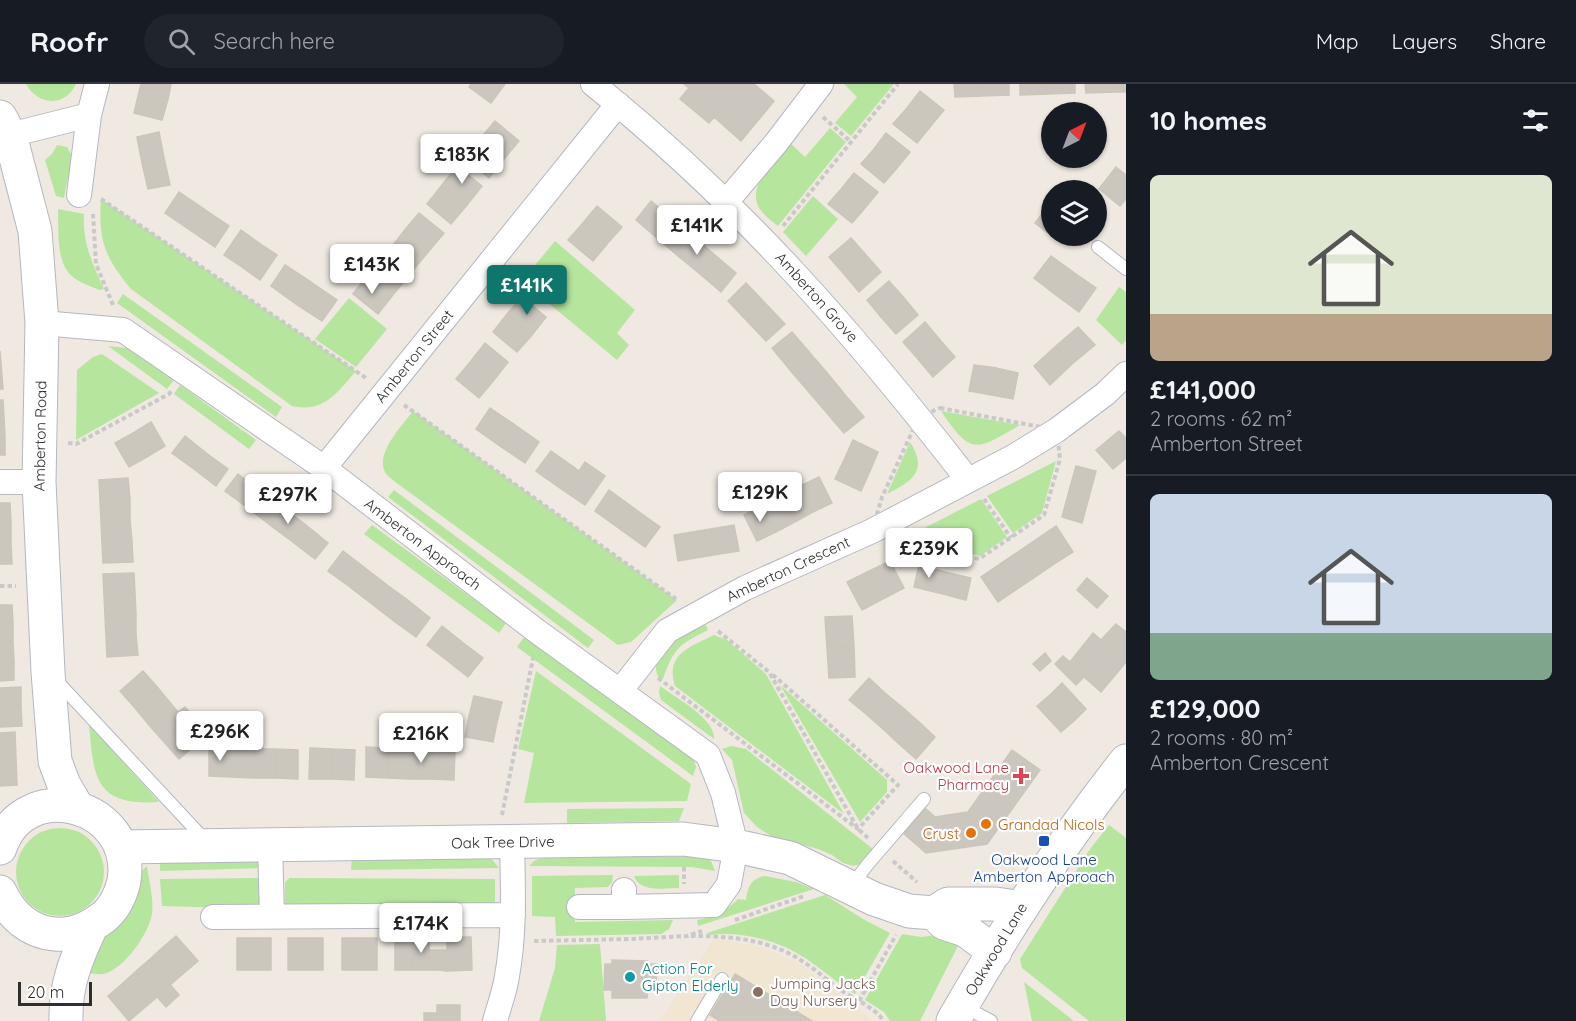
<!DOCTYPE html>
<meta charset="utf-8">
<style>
:root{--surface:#171b24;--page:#20242c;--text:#f1f3f6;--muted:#9ea1a6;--line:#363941;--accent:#0f766e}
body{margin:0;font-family:Quicksand,sans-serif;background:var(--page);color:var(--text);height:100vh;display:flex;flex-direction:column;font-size:22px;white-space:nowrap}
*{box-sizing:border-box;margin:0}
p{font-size:20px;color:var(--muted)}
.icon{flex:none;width:33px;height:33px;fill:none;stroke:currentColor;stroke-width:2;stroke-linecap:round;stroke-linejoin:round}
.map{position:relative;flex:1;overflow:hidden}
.sheet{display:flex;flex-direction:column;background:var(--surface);width:450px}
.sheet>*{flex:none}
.needle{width:39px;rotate:42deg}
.tools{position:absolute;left:1041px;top:18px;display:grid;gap:12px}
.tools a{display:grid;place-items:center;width:66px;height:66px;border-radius:50%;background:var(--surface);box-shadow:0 2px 4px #0004;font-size:30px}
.scale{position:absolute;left:18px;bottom:15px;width:74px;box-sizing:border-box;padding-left:6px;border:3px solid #2e2e2e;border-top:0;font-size:16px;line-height:21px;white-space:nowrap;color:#2e2e2e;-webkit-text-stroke:4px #fff;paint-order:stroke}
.price{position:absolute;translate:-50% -51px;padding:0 14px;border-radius:6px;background:#fff;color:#222;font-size:20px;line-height:39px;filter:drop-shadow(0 2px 3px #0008)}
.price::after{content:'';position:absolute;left:50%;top:36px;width:18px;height:14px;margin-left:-9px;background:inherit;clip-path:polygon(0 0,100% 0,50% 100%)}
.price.active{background:var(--accent);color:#fff}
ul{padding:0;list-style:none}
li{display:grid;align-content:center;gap:12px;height:318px;padding:0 24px}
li+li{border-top:2px solid var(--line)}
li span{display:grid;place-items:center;height:186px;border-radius:9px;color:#555}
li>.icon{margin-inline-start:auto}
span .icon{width:108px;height:108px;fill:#fffc;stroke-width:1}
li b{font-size:26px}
h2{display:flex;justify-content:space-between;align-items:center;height:72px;padding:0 24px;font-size:26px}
header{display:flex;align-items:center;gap:36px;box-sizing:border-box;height:84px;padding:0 30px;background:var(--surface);border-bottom:2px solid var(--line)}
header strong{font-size:28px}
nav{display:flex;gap:33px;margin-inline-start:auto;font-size:21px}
.search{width:420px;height:54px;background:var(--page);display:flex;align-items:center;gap:15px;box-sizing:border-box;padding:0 21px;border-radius:33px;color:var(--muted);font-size:22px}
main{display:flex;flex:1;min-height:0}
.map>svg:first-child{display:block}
.education{fill:#f0e6d1}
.green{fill:#b6e59e}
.building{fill:#cbc7bf;stroke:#cbc5ba;stroke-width:1.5}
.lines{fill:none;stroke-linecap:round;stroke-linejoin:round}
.lane-casing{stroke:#b4b7c1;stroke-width:14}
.street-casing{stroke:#b4b7c1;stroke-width:26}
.secondary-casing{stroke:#b4b7c1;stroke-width:35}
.path{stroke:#c9c9c9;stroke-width:4;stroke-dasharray:4.5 3;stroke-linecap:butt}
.lane{stroke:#fff;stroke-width:12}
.street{stroke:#fff;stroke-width:24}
.secondary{stroke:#fff;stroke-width:33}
.health-dot{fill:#e0444e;stroke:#fff;stroke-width:2}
.food-dot{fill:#e8710a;stroke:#fff;stroke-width:2}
.transit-dot{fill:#1a4fb4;stroke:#fff;stroke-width:2}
.culture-dot{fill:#0f9aa8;stroke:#fff;stroke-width:2}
.education-dot{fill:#8d6e63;stroke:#fff;stroke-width:2}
.labels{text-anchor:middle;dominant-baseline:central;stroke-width:4.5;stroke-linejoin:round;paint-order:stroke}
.street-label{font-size:15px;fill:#2e2e2e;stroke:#fff}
.health-label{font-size:15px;fill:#be3a42;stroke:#fff;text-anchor:end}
.food-label{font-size:15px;fill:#c56008;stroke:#fff;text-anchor:start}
.transit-label{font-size:15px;fill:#164399;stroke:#fff}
.culture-label{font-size:15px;fill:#0d838f;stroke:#fff;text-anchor:start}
.education-label{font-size:15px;fill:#785e54;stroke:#fff;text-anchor:start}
</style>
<header>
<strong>Roofr</strong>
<div class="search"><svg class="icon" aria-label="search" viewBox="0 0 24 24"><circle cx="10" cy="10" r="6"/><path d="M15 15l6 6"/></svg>Search here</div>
<nav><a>Map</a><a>Layers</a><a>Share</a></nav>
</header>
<main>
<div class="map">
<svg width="1126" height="937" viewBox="0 0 1126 937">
<rect width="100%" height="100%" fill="#efe9e1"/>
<path class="education" d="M713,856H722L763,863L799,879L874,937H660Z"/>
<path class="green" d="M26,0H76C65,24 37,21 26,0Z
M844,0H894L851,52L835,39L857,13Z
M830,44L846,58L778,142C773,138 767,134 763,129C741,105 776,77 790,59L805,73Z
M57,61L67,63L72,72L64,114L56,112L45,76L52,70Z
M813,112L838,135L806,172L783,148Z
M101,115L356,287C337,309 324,329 292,322L131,205C105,174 98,156 101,115Z
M58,125L84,130C82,158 93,181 104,205L99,206C91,202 80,199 73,193C55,179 59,145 58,125Z
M555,157L635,226L617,249L629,261L617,276L522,197Z
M1119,203L1126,208V256L1122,261L1096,236Z
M123,210L282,323L276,333L117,219Z
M349,214L387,245L356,283L315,255Z
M108,262L127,264L174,296L167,305Z
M102,270L159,309L76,356L77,286L93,273Z
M180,301L256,356L249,365L174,310Z
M413,327L677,516L631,558L618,561L398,400C394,397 390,394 387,391C372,372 402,342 413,327Z
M941,327L1020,341C976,366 972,373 941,327Z
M910,358C929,387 911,398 887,410Z
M1056,377L1042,429L1013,449L987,412Z
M394,406L594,556L588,564L388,413Z
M981,415L1007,453L980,472L907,453Z
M372,441L506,539L499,549L364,450Z
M706,541L708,546C679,561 674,563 663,595L659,594C644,569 689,548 706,541Z
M714,551L727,556L766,590L844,730L675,602C665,570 690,563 714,551Z
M524,553L694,676L696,683L693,692L517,563Z
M536,587L691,700L687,717L524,719L534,669L518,665Z
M780,601L887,696V708L860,738Z
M660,602C676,614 716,635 714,655L661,616L659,609Z
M89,640L159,718C94,722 94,694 89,640Z
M731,662L746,665L873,765L862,780L853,782L843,779L832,771L818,765L773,753L757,743L744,729L732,676L722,665Z
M684,724L679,737L567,739V725Z
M1109,741L1126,754V937H1089L1022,884L1020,875L1090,765Z
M16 788a44 44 0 1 1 88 0a44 44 0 1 1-88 0Z
M546,772L704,773L711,777L715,787L692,783L529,782L534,777Z
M260,773L262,784L160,787V779Z
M352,773L491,774L499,784L351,786Z
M147,782C149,797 154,815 152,830C149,849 124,886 103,890C97,891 91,889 85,888L101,857L128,831L136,812L140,788Z
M613,791L612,798L608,803L575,804V838L673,836L669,845L661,850L556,852L555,833L532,832V792Z
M679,791V804C665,804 640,809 634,792Z
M765,792L796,798L814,805L698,842L697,836C715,833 725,828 738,815L746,816C748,803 751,794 765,792Z
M257,794L264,798L261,825L162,822L160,795Z
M290,794L495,795V822L285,821V798Z
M825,811L863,835L890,849L855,910C837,899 822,885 805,874C777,856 742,847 709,851L707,849Z
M951,849L958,857V862L920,937H890L884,928L865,916L902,850L921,853Z
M600,860L606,937H539L555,884L557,861Z
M1024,898L1074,937H1032Z"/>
<path class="building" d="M141,0H171L168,15L139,8Z
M471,0H505L491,19L469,3Z
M684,0H754L774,17L741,57L714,33L709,39L680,15L689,4Z
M954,0H982V12L955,13Z
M982,0H1009V11L982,12Z
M1020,0H1047L1048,10L1020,11Z
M1047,0H1075V9L1048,10Z
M1085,0H1114V8L1086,9Z
M1114,0H1126V8H1114Z
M920,7L944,26L930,43L907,24Z
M139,8L168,15L162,36L134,29Z
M907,24L930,43L917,59L893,40Z
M495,37L519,57L504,75L480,55Z
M159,48L164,74L142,79L137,53Z
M886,49L910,68L897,84L874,65Z
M480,55L504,75L489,94L464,74Z
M874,65L897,84L884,99L861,80Z
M164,74L170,101L148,105L142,79Z
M457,82L482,102L467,121L442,101Z
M1116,83L1126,91V115L1120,122L1099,105Z
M854,89L878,108L865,124L842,104Z
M1067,97L1080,106H1060Z
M442,101L467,121L451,140L427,120Z
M842,104L865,124L852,139L828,120Z
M179,108L204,125L190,146L165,129Z
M651,117L673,135L657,154L636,136Z
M1051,118L1052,152H1060L1057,156L1035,139Z
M597,122L622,143L607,160L583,139Z
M204,125L229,142L215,163L190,146Z
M419,129L444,149L429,167L404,147Z
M673,135L694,153L678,172L657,154Z
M583,139L607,160L593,177L568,156Z
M241,146L259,159L242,183L224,171Z
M404,147L429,167L414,185L390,165Z
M694,153L715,171L700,190L678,172Z
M851,154L866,171L844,190L829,173Z
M259,159L277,171L260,196L242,183Z
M715,171L736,189L721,208L700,190Z
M866,171L881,188L859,208L844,190Z
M1051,172L1073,188L1056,211L1034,194Z
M382,174L407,194L392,212L367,192Z
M285,181L311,198L296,220L271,202Z
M1073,188L1096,204L1079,228L1056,211Z
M367,192L392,212L378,230L353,210Z
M889,197L904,214L881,233L867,216Z
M311,198L337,216L322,237L296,220Z
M746,199L765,219L747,237L728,217Z
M522,213L546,233L532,251L507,230Z
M904,214L918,231L896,250L881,233Z
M765,219L785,240L766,257L747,237Z
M507,230L532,251L517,268L493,248Z
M925,238L940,256L918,275L903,258Z
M1078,243L1095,261L1072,280L1056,262Z
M792,248L810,269L790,286L772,264Z
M940,256L955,273L933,293L918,275Z
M485,259L508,278L494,296L471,277Z
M1056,262L1072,280L1050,301L1034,282Z
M0,267L3,305H0Z
M810,269L828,290L808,307L790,286Z
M471,277L494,296L479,314L456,295Z
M974,281L996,284L991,311L969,307Z
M996,284L1018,289L1013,315L991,311Z
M828,290L846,312L826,328L808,307Z
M846,312L864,333L844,349L826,328Z
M0,316H3L4,334H0Z
M490,324L515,341L500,362L476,345Z
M0,334H4L5,353H0Z
M151,338L165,362L147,373L133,349Z
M515,341L539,358L525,379L500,362Z
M1119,347L1126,354V374L1113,385L1096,366Z
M133,349L147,373L129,383L115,359Z
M185,352L206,369L194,385L172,369Z
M0,353H5V371H0Z
M853,356L878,368L870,387L844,376Z
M551,367L575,384L560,404L536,387Z
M206,369L228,385L216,402L194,385Z
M844,376L870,387L861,407L835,395Z
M585,378L605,392L585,421L560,404L575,384L579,387Z
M1076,382L1096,387L1089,413L1069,407Z
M238,390L260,407L248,424L225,407Z
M819,393L832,419L813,428L800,402Z
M128,394L130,415L100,417L99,396Z
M800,402L813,428L795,438L781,412Z
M609,406L635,425L620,445L595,427Z
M260,407L283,424L270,441L248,424Z
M1069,407L1089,413L1082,439L1062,433Z
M781,412L795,438L776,448L763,421Z
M130,415V436L101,437L100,417Z
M0,419H10L11,439L0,440Z
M763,421L776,448L757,457L744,431Z
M283,424L306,441L293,458L270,441Z
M635,425L660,443L645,463L620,445Z
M130,436L132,457L102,458L101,437Z
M11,439V460H0V440Z
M306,441L328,459L315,475L293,458Z
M734,441L739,467L708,472L704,446Z
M1056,442L1073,468L1054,480L1037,455Z
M704,446L708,472L678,477L674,451Z
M1037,455L1054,480L1035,493L1018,468Z
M132,457L133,478L103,479L102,458Z
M0,460H11L12,480H0Z
M343,467L365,484L350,503L328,487Z
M1018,468L1035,493L1017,505L1000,480Z
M890,477L904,504L883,515L869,487Z
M1000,480L1017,505L998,518L981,493Z
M919,481L945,488L939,509L914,503Z
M365,484L387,501L372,520L350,503Z
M869,487L883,515L862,526L847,498Z
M945,488L971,494L966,516L939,509Z
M134,489L135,509L104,511L103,490Z
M1087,494L1108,512L1097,524L1077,506Z
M387,501L409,517L394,537L372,520Z
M135,509L136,530L105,532L104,511Z
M409,517L430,534L416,553L394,537Z
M0,521H12L13,540H0Z
M136,530V551L106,552L105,532Z
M852,532L854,562L827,564L825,533Z
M0,540H13V558L0,559Z
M1116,540L1126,548V578L1101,556Z
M442,542L462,558L448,577L427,561Z
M1093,549L1126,578L1101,608L1084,593L1076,601L1055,580L1063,572L1070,578Z
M136,551L138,571L107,573L106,552Z
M13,558L14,577L0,578V559Z
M462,558L483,574L468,593L448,577Z
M854,562L855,593L829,594L827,564Z
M1045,569L1051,577L1040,587L1033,580Z
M14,577V596L0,597V578Z
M143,587L158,604L135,624L120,607Z
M869,594L885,609L866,630L849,616Z
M1062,599L1086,625L1074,637L1050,611Z
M21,603V623H0V604Z
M158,604L172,621L149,641L135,624Z
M885,609L902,623L883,645L866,630Z
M1050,611L1074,637L1061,648L1037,622Z
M474,612L502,618L497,638L469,632Z
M172,621L178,628L185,623L193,633L164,658L149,641Z
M0,623H21L22,642L0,643Z
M902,623L919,638L899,660L883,645Z
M469,632L497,638L493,658L465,653Z
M187,638L202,655L179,675L164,658Z
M919,638L935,653L916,675L899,660Z
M15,648L17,701L0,702V649Z
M366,663L388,664V694L366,693Z
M209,664H231V693L209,692Z
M231,664L254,665L253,694L231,693Z
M310,664L332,665V695H309Z
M388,664H410V695L388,694Z
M410,664L433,665L432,695H410Z
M254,665H276V694H253Z
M276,665L298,666V695L276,694Z
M332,665L355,666L354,696L332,695Z
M433,665H455L454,696L432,695Z
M1012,666L1040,686L987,760L926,769L903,749L925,724L935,733L968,728Z
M176,852L198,877L184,889L162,864Z
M447,853H471L472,886L447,887Z
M237,854H254V886H237Z
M254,854H271V886H254Z
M288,854H306V886H288Z
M306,854H323V886H306Z
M342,854H359V886H342Z
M359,854H377V886H359Z
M395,854H412V886H395Z
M412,854H429V886H412Z
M162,864L184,889L170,901L149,876Z
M429,866H438V886H429Z
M438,866H447V887L438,886Z
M149,876L179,911L166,923L135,888Z
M612,876L647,877V880H657L656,906H648L647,914H612V906H604L605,880H612Z
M135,888L157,913L143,925L122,900Z
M735,890L812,937H720L710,931Z
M122,900L143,925L129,937L108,912Z
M437,921H460V937H424V929H437Z"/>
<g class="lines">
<g class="lane-casing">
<path id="lane" d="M1098,163L1126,185
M55,595L207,758
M852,801L868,780L924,715
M963,922L991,937
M697,937L722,895"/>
</g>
<g class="street-casing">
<path id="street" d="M593,0C739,117 854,249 968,396
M10,51L89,31
M79,111L89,31L97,0
M726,118L776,59L821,0
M42,239L123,246L324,384L538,548L708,671L723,709L736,762L729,800L714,821L624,823
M324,384L618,20
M0,398H39
M620,607L667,547L745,504L872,447L1013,373L1057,346L1105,310L1126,290
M270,760L272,832
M579,823H624V806
M213,833L513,831
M495,937C499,922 505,907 507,892C515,848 513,803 512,758"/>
</g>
<g class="secondary-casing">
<path id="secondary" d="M0,33L10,51L35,147L42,239L39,398L48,588L55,677L64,701L77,723
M121,763L683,755L736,762L790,774L874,815L909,827L934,829L948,820H996L1021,824
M0,764C24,690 136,720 124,797C121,810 115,823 105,832C90,844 74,852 55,850C29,848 11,831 0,808
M934,829L944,839L965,846L995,868
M66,937C65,901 76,875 91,843
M953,937C1005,846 1061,759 1126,677"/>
</g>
<path class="path" d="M823,33L850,57
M101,115L366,294
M93,130L96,180L113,221
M783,142L898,0
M404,321L676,515
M940,324L1057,346L1060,375L1044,431L979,475L872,447L882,413L919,333Z
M68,359L76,360L169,310L172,306
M984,415L1011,454
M0,502H16
M718,547L769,588L858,745L868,754
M658,594L858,745L898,701L772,590
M502,731L533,574
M893,777L917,798
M684,783V800
M735,836L804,812
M691,852C729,852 769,855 802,877C815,885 827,896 839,905C854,915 874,923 884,937
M534,857L631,855L687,852L702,847
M859,917L896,851"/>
<use href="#lane" class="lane"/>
<use href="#street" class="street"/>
<use href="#secondary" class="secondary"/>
</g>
<path class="health-dot" d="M1018 683h6v6h6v6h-6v6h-6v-6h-6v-6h6z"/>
<g class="food-dot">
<circle cx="986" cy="740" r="6"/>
<circle cx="971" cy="749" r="6"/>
</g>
<rect class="transit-dot" x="1038" y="751" width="12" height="12" rx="3"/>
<circle class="culture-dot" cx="630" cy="893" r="6"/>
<circle class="education-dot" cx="758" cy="908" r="6"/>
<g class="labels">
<g class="street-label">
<text transform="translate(817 213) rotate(48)">Amberton Grove</text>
<text transform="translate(414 272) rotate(-51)">Amberton Street</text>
<text transform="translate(40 352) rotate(-89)">Amberton Road</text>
<text transform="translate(423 460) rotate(37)">Amberton Approach</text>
<text transform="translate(788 485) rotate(-25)">Amberton Crescent</text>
<text transform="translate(503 758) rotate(-1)">Oak Tree Drive</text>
<text transform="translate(996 865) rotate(-59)">Oakwood Lane</text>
</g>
<g class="health-label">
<text x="1009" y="683">Oakwood Lane<tspan x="1009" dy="17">Pharmacy</tspan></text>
</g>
<g class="food-label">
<text x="998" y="740">Grandad Nicols</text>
<text x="959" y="749" text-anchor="end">Crust</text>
</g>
<g class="transit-label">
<text x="1044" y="775">Oakwood Lane<tspan x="1044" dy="17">Amberton Approach</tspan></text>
</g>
<g class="culture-label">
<text x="642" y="884">Action For<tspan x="642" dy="17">Gipton Elderly</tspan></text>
</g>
<g class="education-label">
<text x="770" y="899">Jumping Jacks<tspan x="770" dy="17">Day Nursery</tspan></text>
</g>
</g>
</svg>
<div class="tools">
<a><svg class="needle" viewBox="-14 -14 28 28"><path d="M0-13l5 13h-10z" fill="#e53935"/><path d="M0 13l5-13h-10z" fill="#9ea1a6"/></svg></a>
<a><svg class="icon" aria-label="layers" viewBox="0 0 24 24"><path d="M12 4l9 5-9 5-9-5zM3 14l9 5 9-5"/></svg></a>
</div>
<div class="scale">20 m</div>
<b class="price" style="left:462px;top:101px">£183K</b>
<b class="price" style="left:697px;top:172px">£141K</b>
<b class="price" style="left:372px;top:211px">£143K</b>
<b class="price active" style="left:527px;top:232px">£141K</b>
<b class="price" style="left:760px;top:439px">£129K</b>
<b class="price" style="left:288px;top:441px">£297K</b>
<b class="price" style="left:929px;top:495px">£239K</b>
<b class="price" style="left:220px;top:678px">£296K</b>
<b class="price" style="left:421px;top:680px">£216K</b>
<b class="price" style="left:421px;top:870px">£174K</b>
</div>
<section class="sheet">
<h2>10 homes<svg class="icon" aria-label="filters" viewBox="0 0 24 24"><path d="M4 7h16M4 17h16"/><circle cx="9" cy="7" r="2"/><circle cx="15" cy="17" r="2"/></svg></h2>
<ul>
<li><span style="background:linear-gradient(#dfe7d0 75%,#b9a48a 0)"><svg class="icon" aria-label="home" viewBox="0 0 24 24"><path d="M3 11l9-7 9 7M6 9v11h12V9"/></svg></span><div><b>£141,000</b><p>2 rooms · 62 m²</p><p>Amberton Street</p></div></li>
<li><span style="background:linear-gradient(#c9d6e8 75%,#7fa58c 0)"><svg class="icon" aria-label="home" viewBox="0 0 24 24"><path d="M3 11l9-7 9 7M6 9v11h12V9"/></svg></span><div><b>£129,000</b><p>2 rooms · 80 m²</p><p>Amberton Crescent</p></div></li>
</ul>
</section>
</main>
